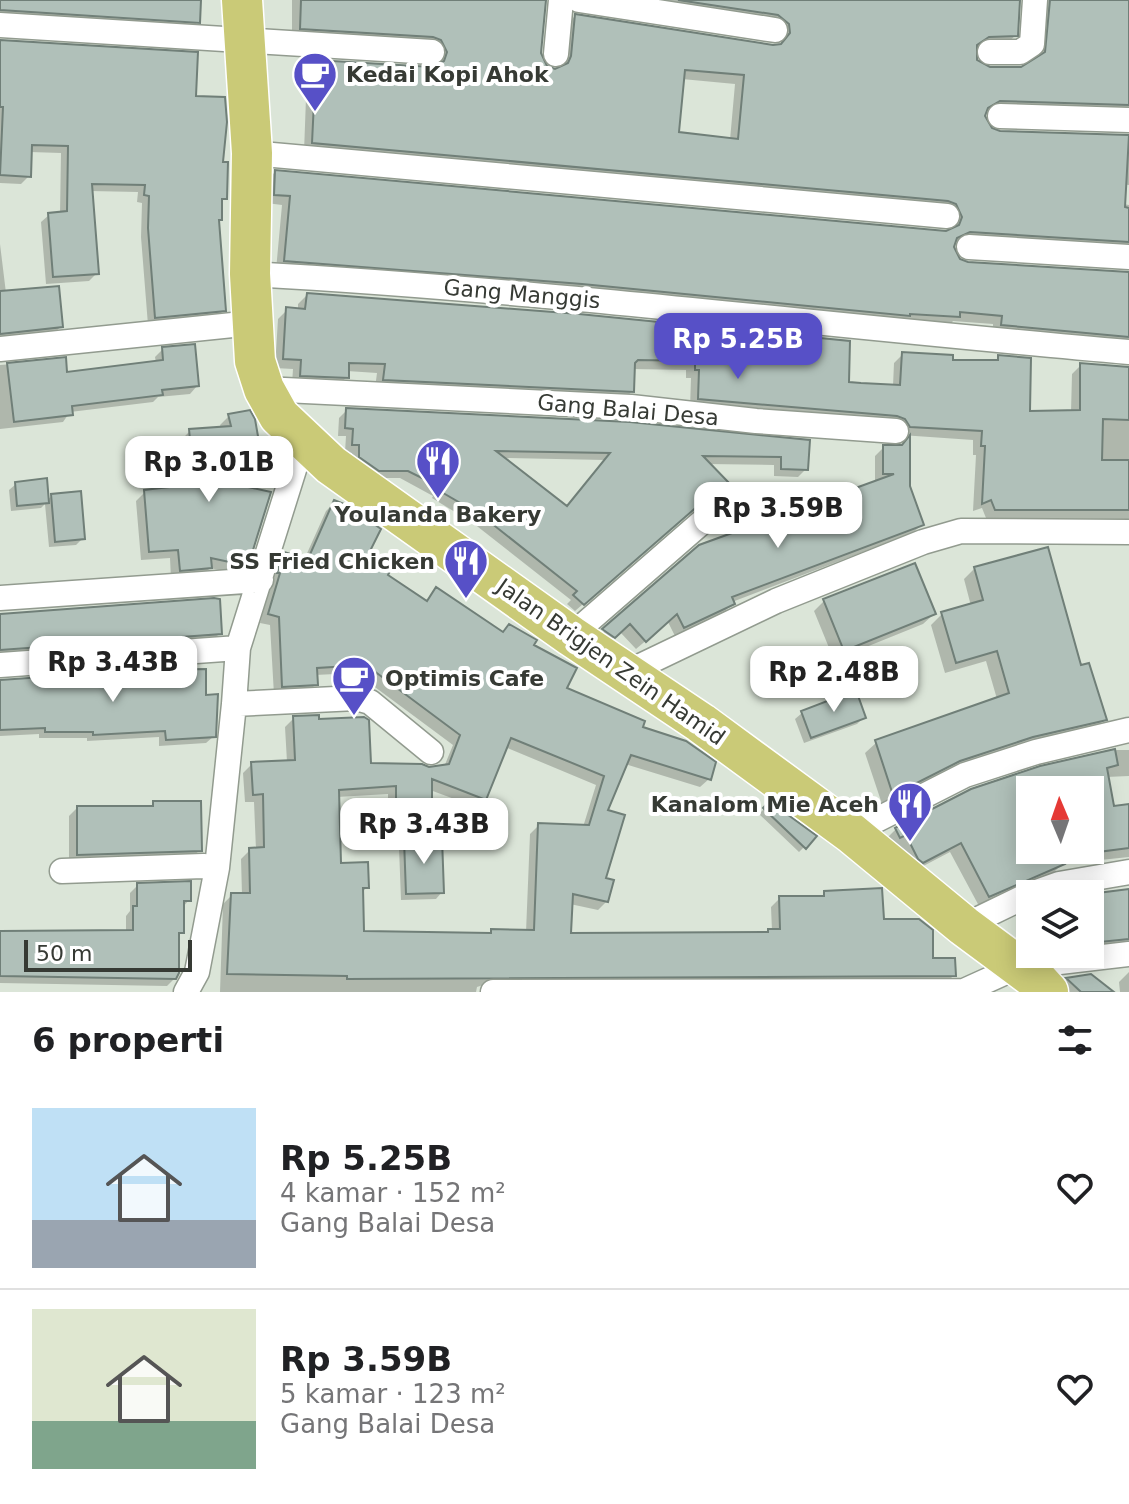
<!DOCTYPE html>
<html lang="id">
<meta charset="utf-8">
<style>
:root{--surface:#fff;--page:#f6f6f6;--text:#202124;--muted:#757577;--line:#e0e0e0;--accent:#5750c7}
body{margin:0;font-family:"DejaVu Sans",sans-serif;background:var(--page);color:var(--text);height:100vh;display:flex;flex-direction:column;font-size:30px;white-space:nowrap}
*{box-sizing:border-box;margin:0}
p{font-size:26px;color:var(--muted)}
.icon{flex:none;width:44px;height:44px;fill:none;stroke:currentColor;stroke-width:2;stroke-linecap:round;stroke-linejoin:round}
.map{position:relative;height:992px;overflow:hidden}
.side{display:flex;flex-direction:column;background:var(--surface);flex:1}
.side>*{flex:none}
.needle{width:52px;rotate:358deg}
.controls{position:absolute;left:1016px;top:776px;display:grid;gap:16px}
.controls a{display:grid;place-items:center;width:88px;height:88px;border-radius:0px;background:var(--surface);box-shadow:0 4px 20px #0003;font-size:40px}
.scale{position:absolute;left:24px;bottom:20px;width:168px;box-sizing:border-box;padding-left:8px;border:4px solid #363a34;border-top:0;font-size:22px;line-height:28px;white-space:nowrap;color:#363a34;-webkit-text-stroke:6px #fff;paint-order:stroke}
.price{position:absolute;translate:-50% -68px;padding:0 18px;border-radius:16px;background:#fff;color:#222;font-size:26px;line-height:52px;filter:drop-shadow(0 2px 4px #0008)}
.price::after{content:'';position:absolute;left:50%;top:48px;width:24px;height:18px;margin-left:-12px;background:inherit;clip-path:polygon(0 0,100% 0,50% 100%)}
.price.on{background:var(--accent);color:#fff}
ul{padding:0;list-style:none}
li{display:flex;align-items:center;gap:24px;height:200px;padding:0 32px}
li+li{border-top:2px solid var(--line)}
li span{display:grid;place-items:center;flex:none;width:224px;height:160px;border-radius:0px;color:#555}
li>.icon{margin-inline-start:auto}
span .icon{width:96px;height:96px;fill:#fffc;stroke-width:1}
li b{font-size:34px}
h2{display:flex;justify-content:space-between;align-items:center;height:96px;padding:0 32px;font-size:34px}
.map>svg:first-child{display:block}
.shadow{fill:#0003;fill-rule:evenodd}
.building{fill:#b0c0b9;stroke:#707f78;stroke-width:2;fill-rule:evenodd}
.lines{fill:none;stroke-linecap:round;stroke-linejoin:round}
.minor-casing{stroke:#929b8f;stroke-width:27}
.primary-casing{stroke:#fff;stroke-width:43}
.minor{stroke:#fff;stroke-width:24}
.primary{stroke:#caca77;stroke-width:40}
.labels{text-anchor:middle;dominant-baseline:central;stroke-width:8;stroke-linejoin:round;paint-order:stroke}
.poi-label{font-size:22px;font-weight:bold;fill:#363a34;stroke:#fff;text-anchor:start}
.street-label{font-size:22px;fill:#363a34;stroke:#fff}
</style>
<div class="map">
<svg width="1129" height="992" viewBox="0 0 1129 992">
<rect width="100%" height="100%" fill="#dbe5d8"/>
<path class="shadow" d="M0,0H199L198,22L190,29L0,18Z
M292,0H544L539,54L545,67L554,71L561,70L566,25L575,16L773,47L781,44L780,33L613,0H1018L1016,35L1006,44L975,47L976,61L989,69H1020L1036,61L1039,56L1042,11L1037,0H1129V117L1119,113L990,109L984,112L983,117L990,130L999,133L1129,137V185L1061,180L1060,192L1129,205V256L959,240L952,247L959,261L968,264L1129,274V351L993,334V324L953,321L949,326L276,270L282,205L266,203V181L275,172L946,233L954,227L947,213L304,152L307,71L316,62L432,69L439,62L432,49L292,37ZM682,79L735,84L730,140L677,134Z
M0,42L194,98L220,164L225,198L220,203V220L217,223L224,310L216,318L148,325L141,237L142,203L137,202L138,192L90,191L97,273L89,281L46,284L41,222L49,215L60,214L61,153L30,152L29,176L21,184L0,183Z
M0,244L6,293L60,327L53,335L0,341Z
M307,295L847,384L893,386L894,363L903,354L950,362H994L999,357L1028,413L1071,412L1072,374L1081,365L1129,369V519L986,518L982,508L973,511L976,455H973V440L901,435L690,408L691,378H686V370L633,369L632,391L623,401L375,388L377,373L347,371V377L337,386L292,384L293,369L275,368L278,319L287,310H298V304Z
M163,349L197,386L190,394L158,397L153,402L70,412L63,422L0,429V365L64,360L66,374L156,363L155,357Z
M347,410L808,442L806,469L798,477L774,476V465L707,464L729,486L713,502L705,501L697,505L575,611L567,604L571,600L473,523L432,498L433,496L400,478H370L352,465V453L345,452L346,436H338L339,418ZM502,458L605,460L566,508Z
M229,416L257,441L248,450L215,456L218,482L246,565L237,574L210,568L201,577L171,579L170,558L141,560L136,501L145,492L185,487L181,440L190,431L221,429L220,425Z
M884,447L908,486L922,524L913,533L732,602L724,613L675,636L668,622L636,649L620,632L604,646L595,639L700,547L875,483V456Z
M16,484L47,500L52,496L83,538L76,545L49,547L45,504L41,508L11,511L9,490Z
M335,502L385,576L425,602L436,590L502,634L531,645L564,689L640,729L709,779L700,787L625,764L606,811L603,880L607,901L598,910L570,904L569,935L766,934L772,931L771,907L780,898H820L825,893L882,921L954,975L945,984L483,985L477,987L476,992H220L223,904L232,895H242L241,859L250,850H256L254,802H245L243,773L252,764L287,762L285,727L294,718L317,721L369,765L429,769L444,767L453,745L356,673L315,675L316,684L307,693L274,695L270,625L260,623L276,563L285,554L304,560L326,511ZM505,747L596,785L583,827L539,825L530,834L526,932L492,931L488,935L362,933L361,894L367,887L339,865L337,797L388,794V808L421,809L430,800V790L476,807L484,799Z
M975,568L1080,668L1105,719L1094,730L882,804L865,753L877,742L997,699L986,661L945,673L931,625L942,614L971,606L964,579Z
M824,601L934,614L923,624L834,660L814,611Z
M0,616L220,633L213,640L0,656Z
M0,682L204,697L214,736L206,743L159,746V737L87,741V738H39V734L0,736Z
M802,713L864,717L857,724L804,743L795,719Z
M1117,750H1129V776L1106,777L1112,808L1129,806V857L1062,864L1052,874L979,906L950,852L912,872L885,840L896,829L1041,768ZM1030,790H1090V850H1030Z
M154,803L200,850L191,858L69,863V816L77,808H150Z
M769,804L814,837L799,852L759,814Z
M405,841L442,892L436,899L401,900L399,848Z
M138,885L189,900L182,908V932L177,937L175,978L167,986L0,983V933L126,932V916L130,911V893Z
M1129,890V954L1090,952V896Z
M1030,917V952L1027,920Z
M1129,972V992H1120L1119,982Z
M1068,978L1110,992H1058L1057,989Z"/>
<path class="building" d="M0,0H201L200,23L0,10Z
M301,0H546L541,53L547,66L555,69L568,63L571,56L575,14L773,45L781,44L790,33L789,24L778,15L678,0H1020L1018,36L989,37L977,45V60L990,67H1021L1045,52L1050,0H1129V105L1000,101L988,108L985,116L992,128L1000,131L1129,135L1125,207L1129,208V242L970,232L957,238L954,247L960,259L968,262L1129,272V337L1001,325L1002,316L960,312V317L910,314V316L582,284L284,261L290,196L274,195L275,170L946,231L959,225L962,217L956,204L948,201L312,143L316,60L432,67L444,61L447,52L441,40L433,37L300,29ZM685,70L744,75L738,139L679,132Z
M0,40L198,52L196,96L225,97L227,122L223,162H228L227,199H222V220H219L226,311L155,318L148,228L149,196L144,195L145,185L92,184L99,274L53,277L48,213L67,211L68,146L32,145L31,177L0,175L3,107H0Z
M59,286L63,327L0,334V291Z
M307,293L579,314L850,341L849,382L861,383L900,385L902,352L953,355V360H998V355L1031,358L1030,411L1080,410V363L1129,367V420L1103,419L1102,460H1129V510H995L991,500L982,504L985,446H981L982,431L910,427L905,419L897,416L698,399L699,370H695V361L638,360L635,363L634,392L383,380L385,364L349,363V378L300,376L301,360L283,359L286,307L305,309Z
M195,344L199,386L162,390L163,395L72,406L73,415L14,422L7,363L66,357L67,372L163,360L162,347Z
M346,408L630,422L810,440L808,470L781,469V457L703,456L732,486L723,495L715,494L707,498L584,605L573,595L577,591L481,515L438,490L440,487L408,471H379L359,457V445H352L353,429L345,428ZM496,451L610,453L567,506Z
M250,410L255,419L259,442L217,449L220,481L271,492L248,566L211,558L212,568L180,571L178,550L149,552L144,490L194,484L189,429L231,426L228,414Z
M910,435V486L924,525L732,597L735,604L684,628L677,614L646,642L630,624L615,638L602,629L699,545L894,474H883V445H902Z
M47,478L49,503L17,506L15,482Z
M81,491L85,539L55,542L51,494Z
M334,500L349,506L381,529L370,551L394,564L388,575L427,601L436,587L503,632L509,624L537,640L534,645L577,668L567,688L645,721L643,727L686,741L716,762L711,780L631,755L608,810L625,815L606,878L614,880L608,902L573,894L571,933L768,932V929H780L779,896H824V891L882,888L884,919H919L933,930V958H955L956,976L347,979V976L227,974L231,893H250L249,848L264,847L263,794L253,795L251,762L295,760L293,716L319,715V719L364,717L369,720L371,763L422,764L429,767L449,764L460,735L366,665L317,668L318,685L282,687L279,617L268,614L280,573H277L284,552L308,559ZM511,738L604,776L589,825L538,823L534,930L491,929V933L364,931L363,888H369L368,862L341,863L339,790L396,786V800L432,801V779L486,800Z
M1048,547L1081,665L1089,663L1107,720L1033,737L960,761L893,795L875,740L1009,693L997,651L956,663L941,612L983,600L974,567Z
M915,563L936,614L844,651L823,599Z
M214,598L220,599L222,634L0,650V614Z
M206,669V695L218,694L216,737L166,740L165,731L93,735V732H45V728L0,730V680L144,670Z
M856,690L866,718L811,738L801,711Z
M1115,749L1118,765L1107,768L1114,806L1129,804V848L1090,853V790H1030V850H1057L1065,864L989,897L961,843L923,863L918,859L906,835L900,838L895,828L971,789L1040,766Z
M153,801H201L202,851L77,855V806H153Z
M769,801L817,836L806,849L763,808Z
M442,838L444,893L406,894L404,839Z
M191,881V901H184V933H179V973L176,979L0,976V931L133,930V906H137V883Z
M1129,889V939L1090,943V894Z
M1091,974L1114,992H1081L1066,978Z"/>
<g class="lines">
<g class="minor-casing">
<path id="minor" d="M579,0L775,30
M0,25C144,35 288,42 432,52
M990,52H1020L1032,44L1035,0
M556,54L561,0
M1000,116L1129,120
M252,153L947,216
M969,247L1129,257
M250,274C544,290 836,327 1129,352
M0,349L252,323
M264,389L631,407L756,421L896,431
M0,598L261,580
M571,636L717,509
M0,665L238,648
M628,672L776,601L923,542L961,531L1129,532
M234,704L356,698L370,702L431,752
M851,833L965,775L1036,752L1129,730
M62,871L203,866L217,868
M1031,894L1059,884L1129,872
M964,926L1030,894
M186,992L197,972L217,868L234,704L238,648L303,441
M493,992L964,991L1017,967L1129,954"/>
</g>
<g class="primary-casing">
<path id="primary" d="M242,0L252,153L250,274L255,361L264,389L279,416L331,465L571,636L701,723L851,833L964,926L1038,981L1048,992"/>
</g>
<use href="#minor" class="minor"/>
<use href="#primary" class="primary"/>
</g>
<defs>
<g id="cafe-pin" transform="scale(2.3)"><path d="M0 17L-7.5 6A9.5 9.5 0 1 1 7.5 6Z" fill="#5750c7" stroke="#fff"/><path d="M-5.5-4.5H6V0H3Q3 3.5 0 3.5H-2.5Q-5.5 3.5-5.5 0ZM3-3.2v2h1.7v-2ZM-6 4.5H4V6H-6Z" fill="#fff"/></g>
<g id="restaurant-pin" transform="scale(2.3)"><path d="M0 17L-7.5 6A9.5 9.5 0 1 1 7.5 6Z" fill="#5750c7" stroke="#fff"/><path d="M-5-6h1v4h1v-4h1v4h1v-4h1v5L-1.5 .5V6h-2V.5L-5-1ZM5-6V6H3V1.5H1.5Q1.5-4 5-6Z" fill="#fff"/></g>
</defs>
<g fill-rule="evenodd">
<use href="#cafe-pin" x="315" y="74"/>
<use href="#restaurant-pin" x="438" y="461"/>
<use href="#restaurant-pin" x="466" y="561"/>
<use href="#cafe-pin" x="354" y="678"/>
<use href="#restaurant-pin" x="910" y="804"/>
</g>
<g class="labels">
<g class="poi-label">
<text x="346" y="74">Kedai Kopi Ahok</text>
<text x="438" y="514" text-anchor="middle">Youlanda Bakery</text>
<text x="435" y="561" text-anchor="end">SS Fried Chicken</text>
<text x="385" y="678">Optimis Cafe</text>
<text x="879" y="804" text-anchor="end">Kanalom Mie Aceh</text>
</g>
<g class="street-label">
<text transform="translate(522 294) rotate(5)">Gang Manggis</text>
<text transform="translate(628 410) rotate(5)">Gang Balai Desa</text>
<text transform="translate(611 662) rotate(35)">Jalan Brigjen Zein Hamid</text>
</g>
</g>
</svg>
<div class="controls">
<a><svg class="needle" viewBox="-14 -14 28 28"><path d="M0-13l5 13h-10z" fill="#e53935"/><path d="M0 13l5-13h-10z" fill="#757577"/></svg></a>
<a><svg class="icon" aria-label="layers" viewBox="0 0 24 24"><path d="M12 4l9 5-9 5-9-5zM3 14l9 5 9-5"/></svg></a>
</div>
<div class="scale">50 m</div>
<b class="price on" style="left:738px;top:381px">Rp 5.25B</b>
<b class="price" style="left:209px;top:504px">Rp 3.01B</b>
<b class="price" style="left:778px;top:550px">Rp 3.59B</b>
<b class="price" style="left:113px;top:704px">Rp 3.43B</b>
<b class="price" style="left:834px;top:714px">Rp 2.48B</b>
<b class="price" style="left:424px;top:866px">Rp 3.43B</b>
</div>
<section class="side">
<h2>6 properti<svg class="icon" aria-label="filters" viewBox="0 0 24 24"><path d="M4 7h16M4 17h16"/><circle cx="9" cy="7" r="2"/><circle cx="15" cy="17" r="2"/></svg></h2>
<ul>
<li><span style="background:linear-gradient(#bfe0f5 70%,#9aa5b1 0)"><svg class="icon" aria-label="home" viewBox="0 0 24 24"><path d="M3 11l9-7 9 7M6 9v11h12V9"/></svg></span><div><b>Rp 5.25B</b><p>4 kamar · 152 m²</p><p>Gang Balai Desa</p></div><svg class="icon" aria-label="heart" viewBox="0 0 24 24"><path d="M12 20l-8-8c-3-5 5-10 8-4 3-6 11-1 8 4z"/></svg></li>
<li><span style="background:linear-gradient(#dfe7d0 70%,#7fa58c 0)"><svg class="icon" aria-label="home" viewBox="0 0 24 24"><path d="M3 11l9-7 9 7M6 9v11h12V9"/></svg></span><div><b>Rp 3.59B</b><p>5 kamar · 123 m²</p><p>Gang Balai Desa</p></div><svg class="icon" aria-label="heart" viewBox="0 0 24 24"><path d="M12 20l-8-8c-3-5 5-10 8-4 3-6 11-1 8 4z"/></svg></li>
</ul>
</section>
